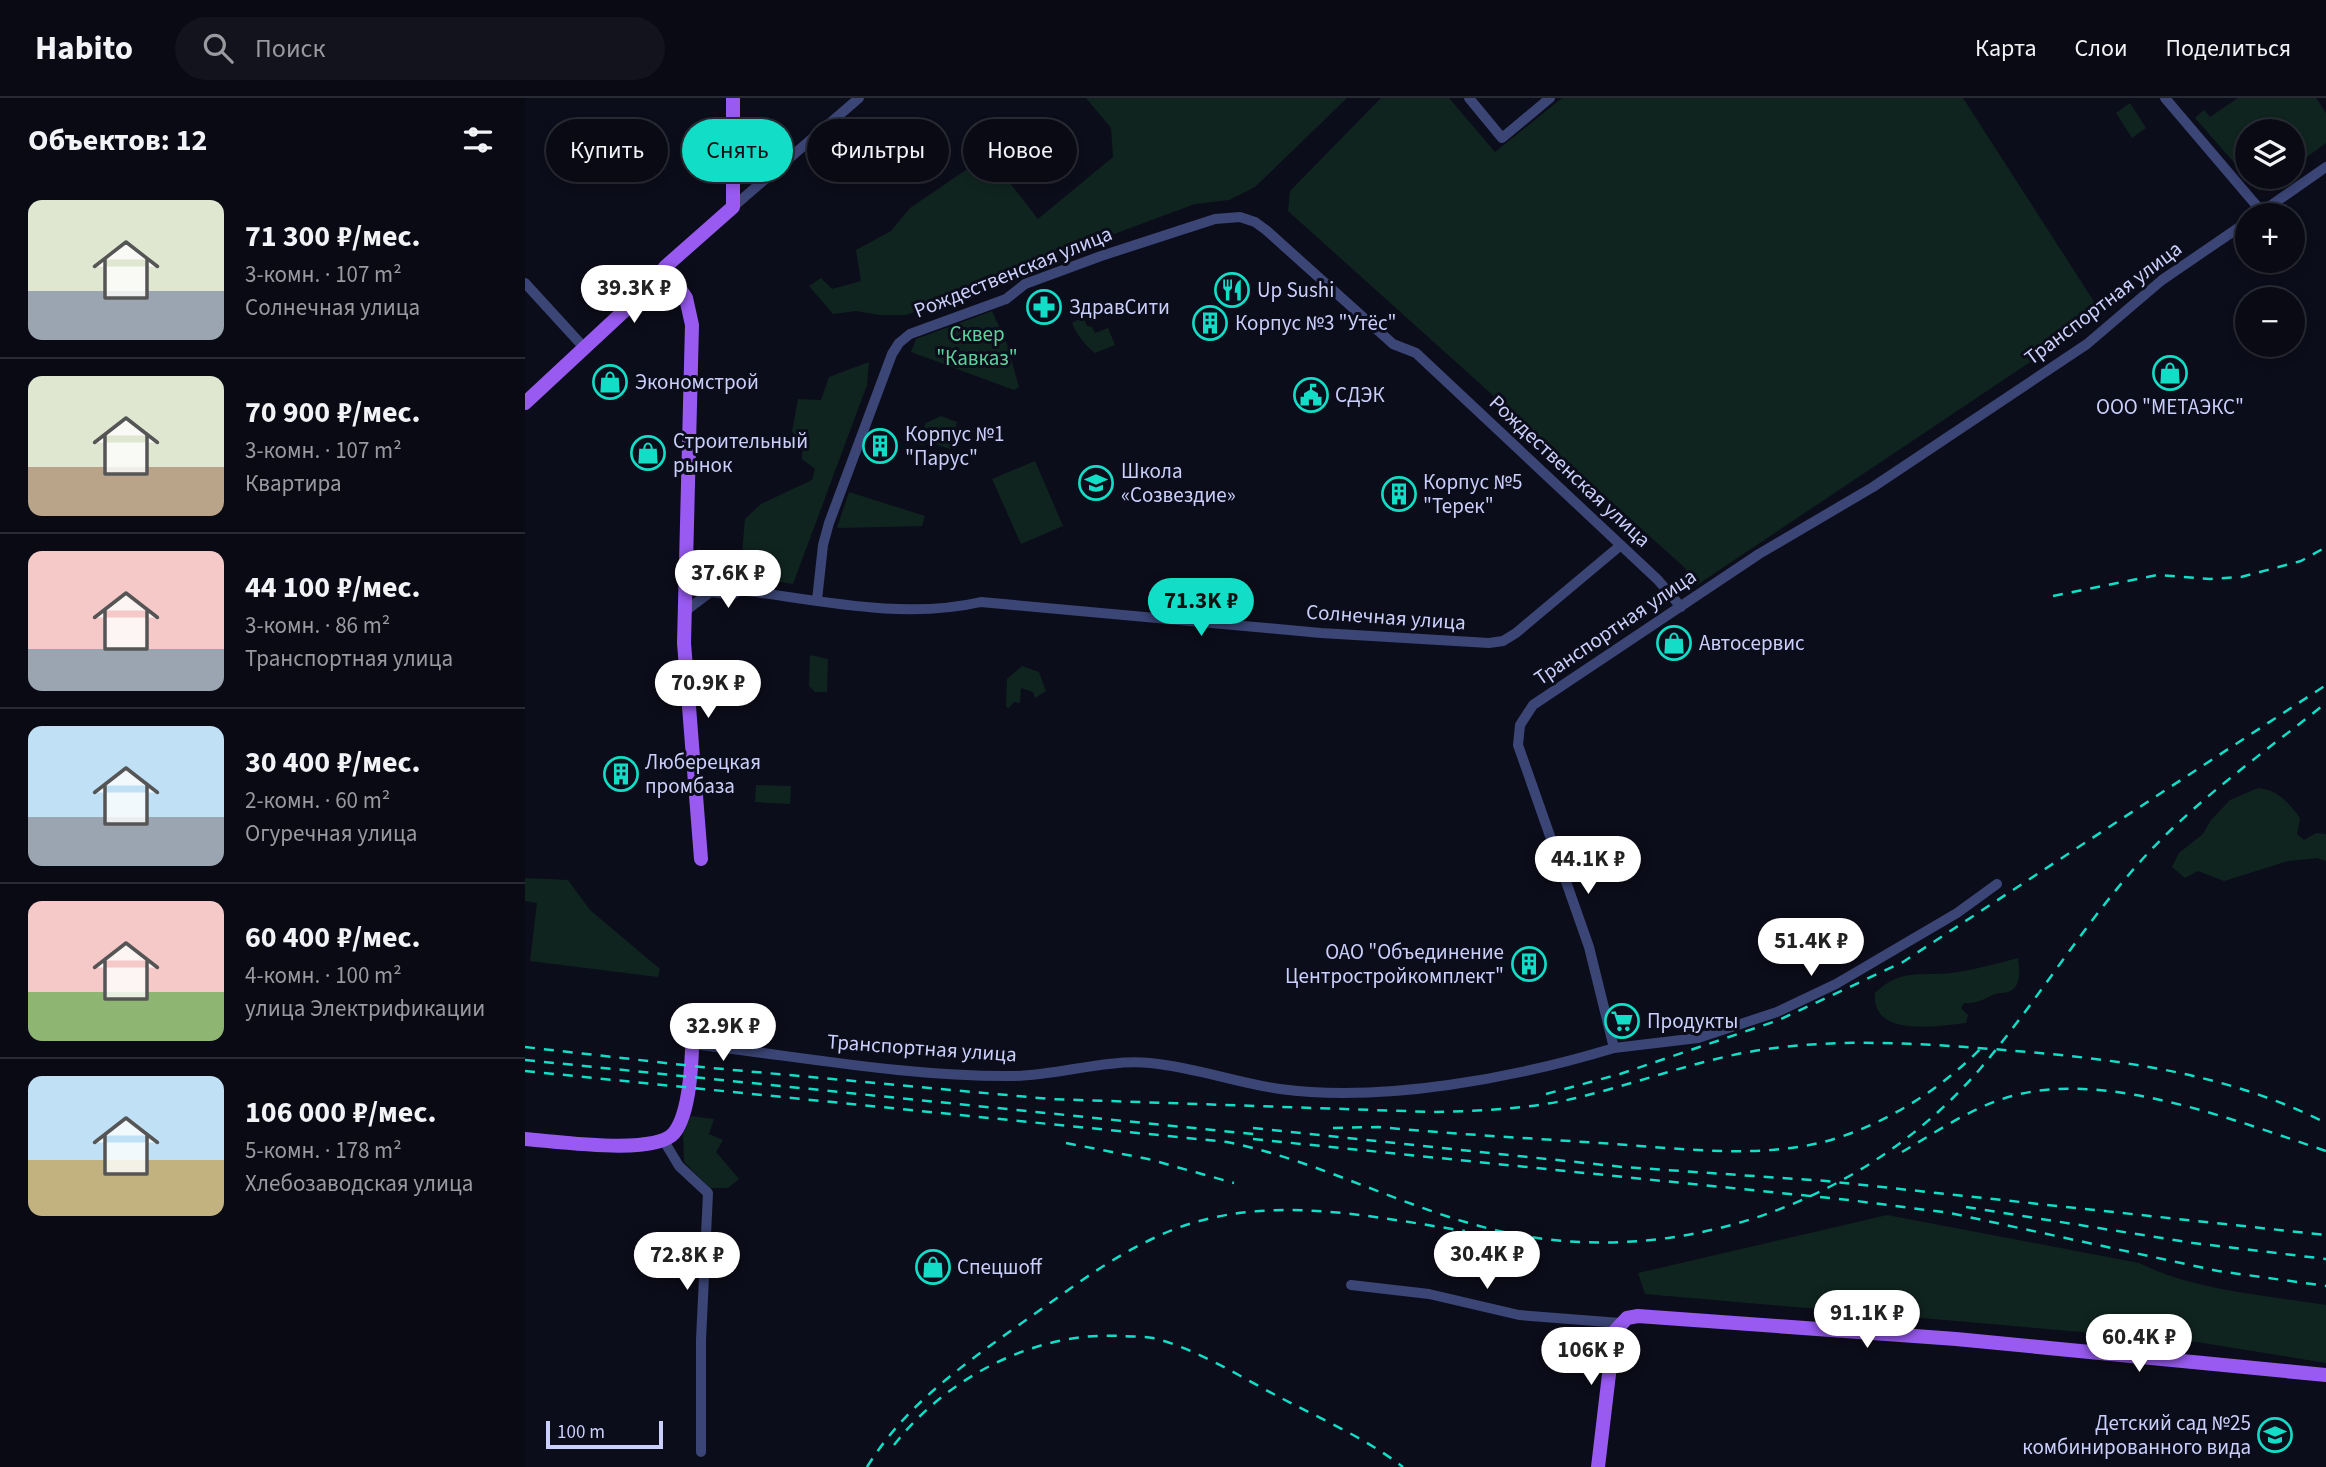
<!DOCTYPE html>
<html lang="ru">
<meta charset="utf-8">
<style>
:root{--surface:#090a14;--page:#12131d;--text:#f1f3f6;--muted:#999aa0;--line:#292b34;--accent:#12dec7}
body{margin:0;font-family:"Source Sans 3",sans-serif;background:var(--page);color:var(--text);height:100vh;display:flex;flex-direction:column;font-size:26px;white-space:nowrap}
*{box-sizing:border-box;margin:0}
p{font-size:23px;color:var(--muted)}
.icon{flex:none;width:38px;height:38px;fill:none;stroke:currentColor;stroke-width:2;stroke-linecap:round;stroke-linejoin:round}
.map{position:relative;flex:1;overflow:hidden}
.side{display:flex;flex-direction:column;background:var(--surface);width:525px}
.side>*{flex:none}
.guide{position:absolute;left:21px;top:21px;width:665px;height:63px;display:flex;gap:14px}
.tools{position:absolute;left:1710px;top:21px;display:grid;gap:14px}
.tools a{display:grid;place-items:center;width:70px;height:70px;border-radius:50%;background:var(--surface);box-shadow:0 4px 10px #0003,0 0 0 2px var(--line);font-size:35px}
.scale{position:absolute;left:21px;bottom:18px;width:117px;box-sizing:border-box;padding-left:7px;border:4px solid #cacffb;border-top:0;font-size:19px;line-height:24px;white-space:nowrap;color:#cacffb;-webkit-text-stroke:5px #0c0d1a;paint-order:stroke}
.price{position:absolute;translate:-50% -60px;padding:0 16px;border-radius:24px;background:#fff;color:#222;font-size:23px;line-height:46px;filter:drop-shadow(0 2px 4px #0008)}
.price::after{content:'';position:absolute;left:50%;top:42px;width:21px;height:16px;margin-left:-10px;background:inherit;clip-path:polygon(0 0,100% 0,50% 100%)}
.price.current{background:var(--accent);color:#111}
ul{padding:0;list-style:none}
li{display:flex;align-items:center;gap:21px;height:175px;padding:0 28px}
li+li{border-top:2px solid var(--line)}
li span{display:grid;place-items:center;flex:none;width:196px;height:140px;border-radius:14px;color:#555}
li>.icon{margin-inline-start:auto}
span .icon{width:84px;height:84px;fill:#fffc;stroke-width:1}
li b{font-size:30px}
h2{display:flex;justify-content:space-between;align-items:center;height:84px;padding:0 28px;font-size:30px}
.tag{padding:0 24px;border-radius:32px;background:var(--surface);box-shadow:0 4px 10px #0003,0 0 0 2px var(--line);font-size:24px;line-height:63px}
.tag.current{background:var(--accent);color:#111}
header{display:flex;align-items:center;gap:42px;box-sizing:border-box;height:98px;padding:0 35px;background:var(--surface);border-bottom:2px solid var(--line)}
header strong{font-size:33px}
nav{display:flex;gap:38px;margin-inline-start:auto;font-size:24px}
.search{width:490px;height:63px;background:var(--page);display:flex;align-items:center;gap:18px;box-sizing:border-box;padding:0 24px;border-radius:38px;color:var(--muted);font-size:26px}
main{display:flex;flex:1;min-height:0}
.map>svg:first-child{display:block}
.green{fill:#10241f}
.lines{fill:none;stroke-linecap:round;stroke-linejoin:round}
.minor{stroke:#3b4576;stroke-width:10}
.major{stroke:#985af1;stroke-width:14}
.rail{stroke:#12dec7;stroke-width:2.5;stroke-dasharray:10 9;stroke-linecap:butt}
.labels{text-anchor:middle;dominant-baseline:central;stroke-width:6;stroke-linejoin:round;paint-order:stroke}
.street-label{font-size:21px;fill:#cacffb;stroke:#0c0d1a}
.poi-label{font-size:21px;fill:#cacffb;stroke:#0c0d1a;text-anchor:start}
.park-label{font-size:21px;fill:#5dd39c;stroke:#0c0d1a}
</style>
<header>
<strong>Habito</strong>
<div class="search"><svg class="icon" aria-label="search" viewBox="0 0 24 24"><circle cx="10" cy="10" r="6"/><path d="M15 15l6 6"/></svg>Поиск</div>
<nav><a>Карта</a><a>Слои</a><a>Поделиться</a></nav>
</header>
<main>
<section class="side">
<h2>Объектов: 12<svg class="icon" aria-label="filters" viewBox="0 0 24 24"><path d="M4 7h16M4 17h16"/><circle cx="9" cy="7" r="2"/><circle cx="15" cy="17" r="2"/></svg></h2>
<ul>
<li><span style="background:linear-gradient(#dfe7d0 65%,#9aa5b1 0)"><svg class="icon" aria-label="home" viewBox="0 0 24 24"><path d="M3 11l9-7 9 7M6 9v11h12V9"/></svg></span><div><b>71 300 ₽/мес.</b><p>3-комн. · 107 m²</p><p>Солнечная улица</p></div></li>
<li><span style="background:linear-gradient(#dfe7d0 65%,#b9a48a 0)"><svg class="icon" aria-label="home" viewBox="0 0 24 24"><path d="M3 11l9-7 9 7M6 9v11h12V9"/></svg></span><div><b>70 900 ₽/мес.</b><p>3-комн. · 107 m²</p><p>Квартира</p></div></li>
<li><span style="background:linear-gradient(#f6c9c9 70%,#9aa5b1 0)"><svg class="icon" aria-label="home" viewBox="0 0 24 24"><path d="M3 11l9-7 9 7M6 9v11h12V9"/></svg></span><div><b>44 100 ₽/мес.</b><p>3-комн. · 86 m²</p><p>Транспортная улица</p></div></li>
<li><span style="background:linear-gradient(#bfe0f5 65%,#9aa5b1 0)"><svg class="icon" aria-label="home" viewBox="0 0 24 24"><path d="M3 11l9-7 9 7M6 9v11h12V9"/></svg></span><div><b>30 400 ₽/мес.</b><p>2-комн. · 60 m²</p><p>Огуречная улица</p></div></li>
<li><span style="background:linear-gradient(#f6c9c9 65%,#8fb573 0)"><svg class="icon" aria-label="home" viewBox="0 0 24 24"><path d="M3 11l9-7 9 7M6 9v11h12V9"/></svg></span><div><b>60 400 ₽/мес.</b><p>4-комн. · 100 m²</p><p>улица Электрификации</p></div></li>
<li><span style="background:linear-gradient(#bfe0f5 60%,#c2b280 0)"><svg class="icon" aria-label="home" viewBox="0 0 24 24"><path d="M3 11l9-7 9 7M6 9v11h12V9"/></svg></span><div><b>106 000 ₽/мес.</b><p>5-комн. · 178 m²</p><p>Хлебозаводская улица</p></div></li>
</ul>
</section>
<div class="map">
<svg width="1801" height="1369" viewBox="0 0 1801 1369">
<rect width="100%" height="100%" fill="#0c0d1a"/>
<path class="green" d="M561,0H822L730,89L704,102L670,106L532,157L498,174L381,217H355L331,213L308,216L284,188L296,180L307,191L336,183L331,152L366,133L385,110L463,57L513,121L588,59L586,30Z
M856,0H924L970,54L1037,0H1438L1577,216L1172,487L1159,469L763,113L765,93Z
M1713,0H1791L1801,15V45L1768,69V33H1722V79H1754L1734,93L1670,20L1679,12L1685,19Z
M1605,5L1621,30L1607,40L1591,15Z
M467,213L482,246L494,289L489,292L386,254L391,241Z
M558,219L562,228L567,229L570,235L583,230L590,247L570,255C560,247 552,237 547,225Z
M344,264L342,287L268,486L215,477L220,421L236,406L287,382L290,371L277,361L278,344L267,334L273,301L296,302L304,279Z
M416,318L432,324L425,351L404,344L397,347L393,345L394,340L385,339L388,329L398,331L401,325Z
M510,363L538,428L496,446L467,381Z
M324,394L400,418L397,428L312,430Z
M285,557L303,561L302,594H290L284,588Z
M497,568L514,574L521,593L510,600L508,594L496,590L495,605L489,604L484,610L481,609L482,581Z
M231,687L266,688L265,706L230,704Z
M1733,690C1753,692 1763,704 1775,720L1772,736L1779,742L1791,735L1801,736V763L1792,760L1763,763L1699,783L1673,773L1660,780L1647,769L1654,755L1678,736L1686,722L1705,702Z
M0,780L43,782L65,812L135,871L133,879L5,863L12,805L0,803Z
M1493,860C1494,870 1497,885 1487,892C1482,896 1475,894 1470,896C1458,901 1453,906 1439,905L1436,910L1443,917L1441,925C1413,928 1346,940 1350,895C1378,868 1398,880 1433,874C1453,871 1473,865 1493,860Z
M166,1018L189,1021L184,1036L198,1042L191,1054L214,1081L203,1090H185L159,1064L158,1035Z
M1362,1117L1614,1165C1671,1193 1739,1197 1801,1207V1265L1672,1244L1120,1196L1113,1175Z"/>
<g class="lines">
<path class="minor" d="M944,0L977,40L1025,0
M1640,0L1737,114
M208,109L334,0
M1732,117L1801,69
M0,185L54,244
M160,484L207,487L215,492C293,502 378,522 456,504L796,535L964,545L978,543L991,535L1096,447
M168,491L207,497L215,492
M292,502L298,447L304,425L367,256L374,245L385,236L481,201L500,186L576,158L690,121L715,119L730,124L741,132L868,246L891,255L1133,482L1156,509
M159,514L184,495
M168,924L182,916H202L233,954
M167,946C272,958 383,979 489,978C534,977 580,961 625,965C669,969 712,985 755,991C858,1005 990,980 1089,950L1064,849L993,647L995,627L1008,607L1234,456L1348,389L1562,246L1637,182L1722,124
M1089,950L1173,940L1252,914L1311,886L1432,815L1472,786
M139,1043L154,1068L183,1095L176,1242V1354
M826,1187L904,1196L994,1217L1095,1225"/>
<path class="major" d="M140,169L161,200L167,227L159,545L176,761
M0,305L127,187L140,169L208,109V0
M0,1041C30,1043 130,1058 149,1035C167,1013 167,952 168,924
M1073,1369L1089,1234L1102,1220L1113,1218L1431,1241L1801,1277"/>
<path class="rail" d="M1528,498L1632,477L1685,481L1716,479L1776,463L1801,449
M0,949L176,969L525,1001L907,1014C956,1013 1007,1011 1055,999C1113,985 1170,963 1229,953C1307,940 1388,945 1467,951C1582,960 1696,972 1801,1025
M0,962L737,1037
M0,973L702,1044C811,1066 908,1128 1020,1141C1182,1161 1349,1094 1455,971C1511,905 1556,830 1614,765C1668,704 1737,656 1801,605
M1021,996L1095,976L1254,922L1378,864L1801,587
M728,1030L1098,1069L1301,1083L1801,1137
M808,1030L853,1029C927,1036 1001,1040 1075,1045C1139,1049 1203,1058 1266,1050C1337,1042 1412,997 1460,946
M728,1041L1324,1102L1425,1115L1693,1173L1801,1188
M541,1045L623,1061L709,1085
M1377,1054C1413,1033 1450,1007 1491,997C1584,973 1712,1023 1801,1053
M1441,1109L1668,1145L1801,1161
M369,1347C421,1280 510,1233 596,1238C606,1239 618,1238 628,1240C673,1251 717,1280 758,1301C798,1322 842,1341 878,1369
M342,1369C380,1308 434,1270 491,1229C536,1198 579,1163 629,1140C728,1092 836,1117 940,1133"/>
</g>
<defs>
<g id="restaurant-ring" transform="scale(1.75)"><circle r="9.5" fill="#0c0d1a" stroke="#12dec7" stroke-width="1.5"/><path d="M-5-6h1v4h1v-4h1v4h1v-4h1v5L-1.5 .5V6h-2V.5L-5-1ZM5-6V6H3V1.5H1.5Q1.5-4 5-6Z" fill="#12dec7"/></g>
<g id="pharmacy-ring" transform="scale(1.75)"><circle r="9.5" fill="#0c0d1a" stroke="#12dec7" stroke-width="1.5"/><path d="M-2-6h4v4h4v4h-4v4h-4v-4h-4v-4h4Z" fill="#12dec7"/></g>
<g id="building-ring" transform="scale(1.75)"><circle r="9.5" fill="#0c0d1a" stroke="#12dec7" stroke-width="1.5"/><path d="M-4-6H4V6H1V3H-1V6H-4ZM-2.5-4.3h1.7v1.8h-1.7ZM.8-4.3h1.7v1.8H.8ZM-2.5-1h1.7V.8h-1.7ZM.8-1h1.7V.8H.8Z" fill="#12dec7"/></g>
<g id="shop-ring" transform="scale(1.75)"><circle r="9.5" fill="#0c0d1a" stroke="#12dec7" stroke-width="1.5"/><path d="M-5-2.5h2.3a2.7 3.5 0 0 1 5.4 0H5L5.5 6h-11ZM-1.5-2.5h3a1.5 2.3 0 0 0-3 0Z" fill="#12dec7"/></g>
<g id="civic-ring" transform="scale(1.75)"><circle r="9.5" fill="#0c0d1a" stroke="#12dec7" stroke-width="1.5"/><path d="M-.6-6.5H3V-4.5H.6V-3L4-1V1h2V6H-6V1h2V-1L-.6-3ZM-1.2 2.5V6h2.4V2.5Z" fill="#12dec7"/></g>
<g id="school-ring" transform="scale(1.75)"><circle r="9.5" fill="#0c0d1a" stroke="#12dec7" stroke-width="1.5"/><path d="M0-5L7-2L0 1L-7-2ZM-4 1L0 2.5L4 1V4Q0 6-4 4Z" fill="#12dec7"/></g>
<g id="supermarket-ring" transform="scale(1.75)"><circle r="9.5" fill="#0c0d1a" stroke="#12dec7" stroke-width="1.5"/><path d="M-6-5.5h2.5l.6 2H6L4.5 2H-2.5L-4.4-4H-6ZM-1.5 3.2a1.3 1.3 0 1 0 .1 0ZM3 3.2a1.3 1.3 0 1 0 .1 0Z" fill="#12dec7"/></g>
</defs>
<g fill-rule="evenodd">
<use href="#restaurant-ring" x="707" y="192"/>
<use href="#pharmacy-ring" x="519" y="209"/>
<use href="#building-ring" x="685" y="225"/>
<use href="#shop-ring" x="1645" y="275"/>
<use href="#shop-ring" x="85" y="284"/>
<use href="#civic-ring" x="786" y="297"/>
<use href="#building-ring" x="355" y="348"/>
<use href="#shop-ring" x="123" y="355"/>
<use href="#school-ring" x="571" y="385"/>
<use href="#building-ring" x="874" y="396"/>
<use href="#shop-ring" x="1149" y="545"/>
<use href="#building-ring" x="96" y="676"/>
<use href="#building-ring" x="1004" y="866"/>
<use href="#supermarket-ring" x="1097" y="923"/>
<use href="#shop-ring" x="408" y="1169"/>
<use href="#school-ring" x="1750" y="1337"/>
</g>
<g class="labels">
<g class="street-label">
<text transform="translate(488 174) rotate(-22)">Рождественская улица</text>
<text transform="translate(1578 205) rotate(-37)">Транспортная улица</text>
<text transform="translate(1045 373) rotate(43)">Рождественская улица</text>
<text transform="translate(861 519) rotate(4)">Солнечная улица</text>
<text transform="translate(1090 529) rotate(-34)">Транспортная улица</text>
<text transform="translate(397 950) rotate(4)">Транспортная улица</text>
</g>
<g class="poi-label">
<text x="732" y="192">Up Sushi</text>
<text x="544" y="209">ЗдравСити</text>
<text x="710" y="225">Корпус №3 "Утёс"</text>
<text x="110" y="284">Экономстрой</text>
<text x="810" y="297">СДЭК</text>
<text x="1645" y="309" text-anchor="middle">ООО "МЕТАЭКС"</text>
<text x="380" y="336">Корпус №1<tspan x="380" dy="24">"Парус"</tspan></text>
<text x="148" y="343">Строительный<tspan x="148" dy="24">рынок</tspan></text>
<text x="596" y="373">Школа<tspan x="596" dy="24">«Созвездие»</tspan></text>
<text x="898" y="384">Корпус №5<tspan x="898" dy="24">"Терек"</tspan></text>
<text x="1174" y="545">Автосервис</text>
<text x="120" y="664">Люберецкая<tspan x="120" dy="24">промбаза</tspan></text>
<text x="979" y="854" text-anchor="end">ОАО "Объединение<tspan x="979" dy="24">Центростройкомплект"</tspan></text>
<text x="1122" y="923">Продукты</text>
<text x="432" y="1169">Спецшoff</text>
<text x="1726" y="1325" text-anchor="end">Детский сад №25<tspan x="1726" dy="24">комбинированного вида</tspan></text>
</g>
<g class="park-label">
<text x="452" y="236">Сквер<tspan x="452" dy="24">"Кавказ"</tspan></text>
</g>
</g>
</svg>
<div class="tools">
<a><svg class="icon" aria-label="layers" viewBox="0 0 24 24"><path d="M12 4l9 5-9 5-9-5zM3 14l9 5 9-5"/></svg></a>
<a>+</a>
<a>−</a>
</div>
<div class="scale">100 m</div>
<b class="price" style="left:109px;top:227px">39.3K ₽</b>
<b class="price" style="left:203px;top:512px">37.6K ₽</b>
<b class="price current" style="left:676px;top:540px">71.3K ₽</b>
<b class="price" style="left:183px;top:622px">70.9K ₽</b>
<b class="price" style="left:1063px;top:798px">44.1K ₽</b>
<b class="price" style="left:1286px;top:880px">51.4K ₽</b>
<b class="price" style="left:198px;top:965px">32.9K ₽</b>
<b class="price" style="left:962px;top:1193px">30.4K ₽</b>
<b class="price" style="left:162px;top:1194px">72.8K ₽</b>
<b class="price" style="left:1342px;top:1252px">91.1K ₽</b>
<b class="price" style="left:1614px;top:1276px">60.4K ₽</b>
<b class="price" style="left:1066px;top:1289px">106K ₽</b>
<div class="guide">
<a class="tag">Купить</a>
<a class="tag current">Снять</a>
<a class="tag">Фильтры</a>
<a class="tag">Новое</a>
</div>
</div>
</main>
